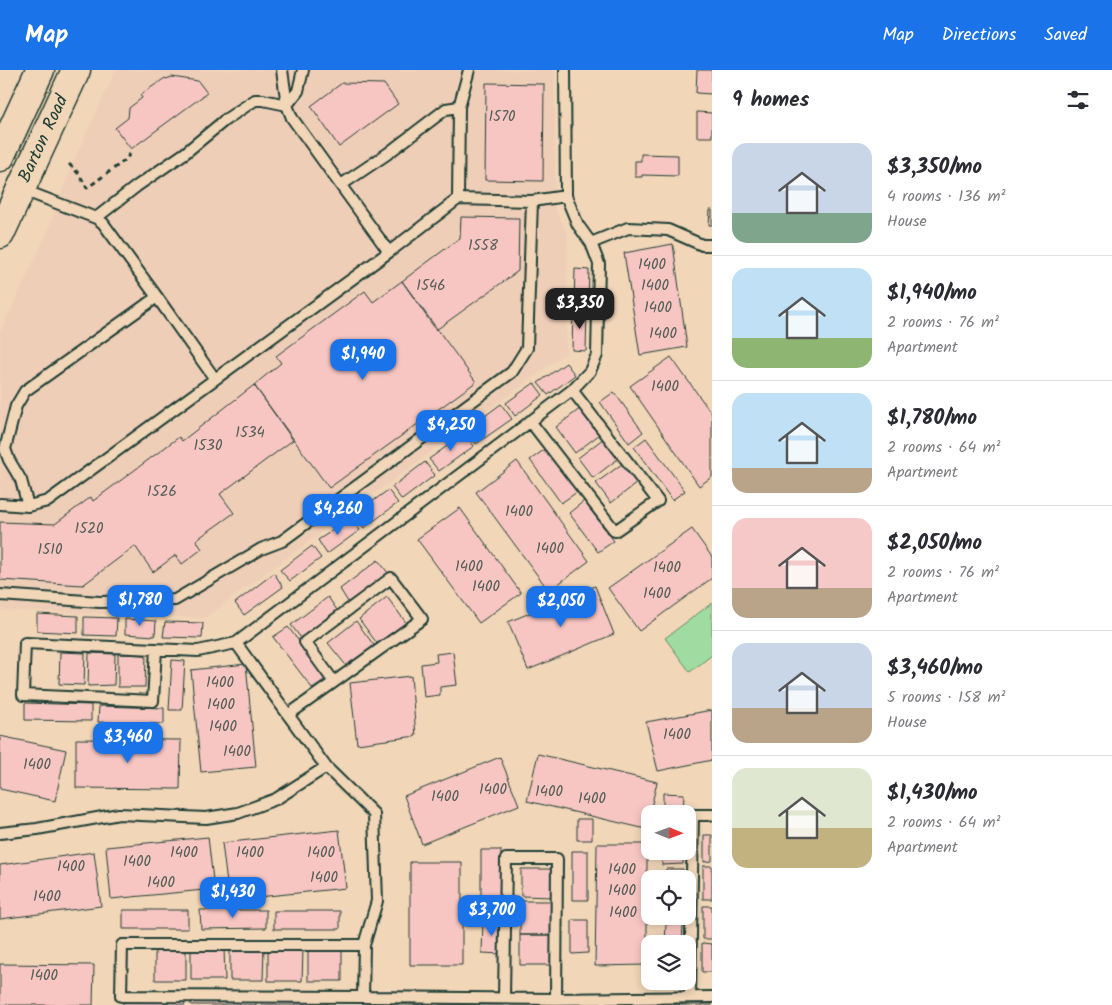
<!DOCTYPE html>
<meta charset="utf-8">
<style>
:root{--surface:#fff;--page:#f7f7f7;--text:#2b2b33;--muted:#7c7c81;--line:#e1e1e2;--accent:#1a73e8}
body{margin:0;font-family:Kalam,sans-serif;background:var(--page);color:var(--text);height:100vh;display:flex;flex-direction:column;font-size:19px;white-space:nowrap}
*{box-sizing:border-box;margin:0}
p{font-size:16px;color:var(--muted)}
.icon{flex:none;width:28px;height:28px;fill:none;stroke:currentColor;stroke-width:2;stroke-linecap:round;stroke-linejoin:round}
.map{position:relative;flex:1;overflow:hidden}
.details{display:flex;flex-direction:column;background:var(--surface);width:400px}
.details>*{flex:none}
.needle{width:32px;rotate:91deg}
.tools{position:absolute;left:641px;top:735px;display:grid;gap:10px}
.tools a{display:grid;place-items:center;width:55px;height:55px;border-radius:10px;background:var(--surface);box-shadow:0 2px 8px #0003;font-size:25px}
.price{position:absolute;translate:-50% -42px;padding:0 11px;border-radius:10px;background:var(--accent);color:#fff;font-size:16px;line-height:32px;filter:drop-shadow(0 1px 2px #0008)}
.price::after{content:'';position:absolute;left:50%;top:30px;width:15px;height:11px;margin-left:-8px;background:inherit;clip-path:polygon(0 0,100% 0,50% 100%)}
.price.on{background:#222;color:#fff}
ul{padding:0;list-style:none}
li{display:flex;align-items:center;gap:15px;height:125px;padding:0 20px}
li+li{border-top:1px solid var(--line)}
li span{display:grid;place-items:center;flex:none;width:140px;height:100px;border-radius:15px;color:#555}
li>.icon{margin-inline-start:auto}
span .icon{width:60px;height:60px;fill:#fffc;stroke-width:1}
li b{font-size:21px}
h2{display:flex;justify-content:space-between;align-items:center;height:60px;padding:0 20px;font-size:21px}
header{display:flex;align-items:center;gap:30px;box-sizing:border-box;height:70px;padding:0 25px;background:var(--accent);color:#fff}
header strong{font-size:24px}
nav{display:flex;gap:28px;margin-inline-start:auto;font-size:18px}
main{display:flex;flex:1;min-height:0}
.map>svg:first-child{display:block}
.built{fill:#efceb8}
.green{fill:#a0dca2;stroke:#608c6b}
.building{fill:#f7c6c2;stroke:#1f3d34}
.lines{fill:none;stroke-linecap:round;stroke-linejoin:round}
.lane-casing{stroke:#1f3d34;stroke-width:14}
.secondary-casing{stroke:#1f3d34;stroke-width:31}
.path{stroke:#1f3d34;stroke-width:3;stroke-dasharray:5 4;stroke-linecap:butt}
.lane{stroke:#f1d6b8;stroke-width:10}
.secondary{stroke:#f1d6b8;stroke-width:28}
.labels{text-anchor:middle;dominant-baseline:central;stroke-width:5;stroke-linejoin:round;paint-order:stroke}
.number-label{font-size:15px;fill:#555f58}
.street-label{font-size:18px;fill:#1f3d34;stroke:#f1d6b8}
</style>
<header>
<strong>Map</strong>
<nav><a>Map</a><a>Directions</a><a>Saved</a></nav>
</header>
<main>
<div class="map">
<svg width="712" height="935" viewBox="0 0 712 935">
<rect width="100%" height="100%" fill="#f1d6b8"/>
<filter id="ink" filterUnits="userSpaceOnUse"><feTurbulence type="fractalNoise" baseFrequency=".02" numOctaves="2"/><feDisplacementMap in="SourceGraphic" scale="10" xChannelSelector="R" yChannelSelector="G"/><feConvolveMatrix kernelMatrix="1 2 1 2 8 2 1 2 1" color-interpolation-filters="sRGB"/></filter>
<g filter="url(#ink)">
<path class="built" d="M116,0H555V138L568,164L566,283L205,548L0,540V262L45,168L74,90Z"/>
<path class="green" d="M712,533V585L690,602L665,568Z"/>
<path class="building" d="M697,0H712V24L696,23Z
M172,7L198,11L207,23L131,79L115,58L128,48L129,38L142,28L140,25L165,8L166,9Z
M342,13L384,14L398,34L339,77L311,36Z
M486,13L544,14L543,111L485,110Z
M697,42L712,43V67H697Z
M641,84L678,85V106L642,105V107H635V91H641Z
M710,140H712V155H709Z
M461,147L519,148L518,201L436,260L402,211L460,168Z
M673,174L687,277L640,285L624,183Z
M575,199L589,200L588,234H574Z
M402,211L476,312L329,418L254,315L281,293L276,286L365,221L373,232Z
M573,239L587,240L586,281L572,280Z
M671,287L712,344V407L699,416L630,316Z
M566,293L575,305L548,325L538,313Z
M534,313L543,325L515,346L506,333Z
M254,315L293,370L220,424L234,443L196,470L202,479L182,494L176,485L153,502L135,476L83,515L0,510V452L55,454L91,427L93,431L179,367L182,371Z
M614,322L643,362L629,373L600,332Z
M501,334L512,349L476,374L466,360Z
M581,338L600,364L575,383L556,357Z
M464,364L474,376L439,401L429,389Z
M604,368L619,388L593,408L578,388Z
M646,368L685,421L672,430L634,377Z
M548,377L580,420L561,433L530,390Z
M517,391L589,491L549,521L476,422Z
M425,392L435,405L402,430L392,417Z
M622,394L637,413L611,433L596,413Z
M388,420L398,433L364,458L353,446Z
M584,431L614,471L598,482L569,443Z
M460,438L521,523L479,553L417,469Z
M350,449L360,460L327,484L318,470Z
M692,459L712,487V508L639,561L608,518Z
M312,476L321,488L290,511L280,500Z
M378,490L389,504L348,532L340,519Z
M274,503L283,517L244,545L235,533Z
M595,516L614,564L528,600L508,552Z
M328,527L337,540L301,568L291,555Z
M387,527L407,554L379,576L359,549Z
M37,544L78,546V563L37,561Z
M84,547L117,548L116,566L84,565Z
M125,549L156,551L155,566L125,564Z
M356,551L376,578L349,599L328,573Z
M165,552L203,553L202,568L163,567Z
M288,557L327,608L312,618L273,567Z
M60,582L85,583L84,615L59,614Z
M453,582L457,615L440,617V625L424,627L421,594L437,592L436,584Z
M89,583L115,584L114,615L88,616Z
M118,584L146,585L145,617H118Z
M172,590L185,591L182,640H169Z
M246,594L256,697L201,702L191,600Z
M411,606L416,666L357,674L350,613Z
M25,633L91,635V651L25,650Z
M99,636L164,638V654L98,652Z
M712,640V690L658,701L646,652Z
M0,666L66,680L55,731L0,719Z
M76,669L181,670L180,719L76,718Z
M538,684L657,712L646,759L527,731Z
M500,687L519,735L422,774L404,726Z
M663,723L684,724L683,744H663Z
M577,749H592V770H577Z
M339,760L346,818L229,830L222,773Z
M704,765H712V791L704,792Z
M208,767L214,819L111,829L106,777Z
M597,774H647V895L595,896Z
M481,780H501V830H481Z
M572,781H588V830H572Z
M662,781H683V794L662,795Z
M94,782L101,836L0,849V795Z
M410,792H462V895H410Z
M703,796H712V829H703Z
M521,799H552V827L521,826Z
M666,799H683V809H666Z
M520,831H552V865H520Z
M703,836H712V869H703Z
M123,840H188V859H123Z
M200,840H266V858L201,859Z
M274,841H340V859H274Z
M665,846H683V848L665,849Z
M483,849L501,850V884L482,883Z
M572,850H588V883L572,884Z
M666,854H683L682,874H665Z
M520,865H552V895H520Z
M702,873L712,874V902H702Z
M155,878H186V910H155Z
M191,878H224L225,910H191Z
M230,878H264L263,910H230Z
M268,878L303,879L302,911H268Z
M308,878L342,879V911H308Z
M0,894L94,895L93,935H0Z
M185,929V935H123V930Z
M256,929V935H191V930Z
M262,930H327V935H262Z
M382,931L434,932V935H382Z
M439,932H505V935H439Z
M510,932H576V935H510Z
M668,933V935H603V934Z
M712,933V935H674V934Z"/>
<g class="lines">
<g class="lane-casing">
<path id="lane" d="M282,0L287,35L292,48L389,182
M287,35L298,21L303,0
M459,37L469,0
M341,115L387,84L446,39L459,37L458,129
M23,120L96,148L137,116L185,83L225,50L255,30H263L287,35
M96,148L103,153L157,227L215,309
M591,173L628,158L668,160L702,175H712
M530,351L615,461L658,431L572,320
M0,434L28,436L48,431L389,182L458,129L532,131L566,126
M28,436L21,410L9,390L5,379L16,336L25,321L157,227
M0,525L100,532L175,530L261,479L282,471L512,302L527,278L532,131
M236,573L326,697L374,744L377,831L364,875L363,927L556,929L712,927
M156,579L153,631L23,625L25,573L198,581L236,573L572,320L590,301L597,285L599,194L591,173L578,155L566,126L565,0
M288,645L422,549L391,508L305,572L334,612
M0,763L37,759L119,744L206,748L238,743L276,729L326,697
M363,927L121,926L122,875H364
M690,927L693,745H712
M504,928L506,789H557L556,929"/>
</g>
<g class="secondary-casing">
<path id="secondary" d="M0,87L40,0
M0,164L76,0"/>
</g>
<path class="path" d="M69,94L79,104L87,118L124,91L130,84"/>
<use href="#lane" class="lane"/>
<use href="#secondary" class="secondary"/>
</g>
</g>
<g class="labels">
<g class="number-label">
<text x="502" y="47">1570</text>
<text x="483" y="176">1558</text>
<text x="652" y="195">1400</text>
<text x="431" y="216">1546</text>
<text x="655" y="216">1400</text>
<text x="658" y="238">1400</text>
<text x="663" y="264">1400</text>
<text x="665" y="317">1400</text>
<text x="250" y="363">1534</text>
<text x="208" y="376">1530</text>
<text x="162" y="422">1526</text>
<text x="519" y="442">1400</text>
<text x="89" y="459">1520</text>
<text x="550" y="479">1400</text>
<text x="50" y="480">1510</text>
<text x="469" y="497">1400</text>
<text x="667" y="498">1400</text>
<text x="486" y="517">1400</text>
<text x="657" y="524">1400</text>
<text x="220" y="613">1400</text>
<text x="221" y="635">1400</text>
<text x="223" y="657">1400</text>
<text x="677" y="665">1400</text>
<text x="237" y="682">1400</text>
<text x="37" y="695">1400</text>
<text x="493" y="720">1400</text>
<text x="549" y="722">1400</text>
<text x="445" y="727">1400</text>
<text x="592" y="729">1400</text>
<text x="184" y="783">1400</text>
<text x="250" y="783">1400</text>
<text x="321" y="783">1400</text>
<text x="137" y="792">1400</text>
<text x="71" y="797">1400</text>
<text x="622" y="800">1400</text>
<text x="324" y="808">1400</text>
<text x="161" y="813">1400</text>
<text x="622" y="821">1400</text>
<text x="47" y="827">1400</text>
<text x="623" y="843">1400</text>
<text x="44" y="906">1400</text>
</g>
<g class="street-label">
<text transform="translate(44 69) rotate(-65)">Barton Road</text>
</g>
</g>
</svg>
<div class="tools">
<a><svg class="needle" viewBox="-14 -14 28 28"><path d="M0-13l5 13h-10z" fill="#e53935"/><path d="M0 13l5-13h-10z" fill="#7c7c81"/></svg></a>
<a><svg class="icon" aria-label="locate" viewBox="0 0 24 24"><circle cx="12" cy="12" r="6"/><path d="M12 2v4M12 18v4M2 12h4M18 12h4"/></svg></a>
<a><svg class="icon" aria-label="layers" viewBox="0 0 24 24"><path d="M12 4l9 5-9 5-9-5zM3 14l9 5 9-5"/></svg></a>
</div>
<b class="price on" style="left:580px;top:260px">$3,350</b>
<b class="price" style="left:363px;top:311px">$1,940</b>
<b class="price" style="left:451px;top:382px">$4,250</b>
<b class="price" style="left:338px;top:466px">$4,260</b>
<b class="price" style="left:140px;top:557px">$1,780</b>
<b class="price" style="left:561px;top:558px">$2,050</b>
<b class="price" style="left:128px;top:694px">$3,460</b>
<b class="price" style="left:233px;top:849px">$1,430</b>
<b class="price" style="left:492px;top:867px">$3,700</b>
</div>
<section class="details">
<h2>9 homes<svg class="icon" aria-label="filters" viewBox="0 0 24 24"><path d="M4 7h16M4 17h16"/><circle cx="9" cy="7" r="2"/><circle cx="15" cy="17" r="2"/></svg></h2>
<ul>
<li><span style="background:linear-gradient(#c9d6e8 70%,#7fa58c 0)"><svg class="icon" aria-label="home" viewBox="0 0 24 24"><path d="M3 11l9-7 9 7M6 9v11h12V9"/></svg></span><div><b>$3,350/mo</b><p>4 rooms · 136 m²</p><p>House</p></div></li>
<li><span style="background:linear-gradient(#bfe0f5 70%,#8fb573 0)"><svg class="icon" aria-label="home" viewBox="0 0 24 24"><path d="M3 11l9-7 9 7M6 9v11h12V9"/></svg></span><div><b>$1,940/mo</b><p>2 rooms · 76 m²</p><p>Apartment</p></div></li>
<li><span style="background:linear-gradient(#bfe0f5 75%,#b9a48a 0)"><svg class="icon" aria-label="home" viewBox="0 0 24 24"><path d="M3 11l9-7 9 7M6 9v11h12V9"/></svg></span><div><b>$1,780/mo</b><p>2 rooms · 64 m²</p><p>Apartment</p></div></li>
<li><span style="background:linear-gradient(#f6c9c9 70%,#b9a48a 0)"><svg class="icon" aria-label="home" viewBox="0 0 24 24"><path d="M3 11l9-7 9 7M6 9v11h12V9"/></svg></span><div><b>$2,050/mo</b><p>2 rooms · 76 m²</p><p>Apartment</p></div></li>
<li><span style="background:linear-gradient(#c9d6e8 65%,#b9a48a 0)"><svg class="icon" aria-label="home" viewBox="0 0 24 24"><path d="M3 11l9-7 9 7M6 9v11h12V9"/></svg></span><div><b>$3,460/mo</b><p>5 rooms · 158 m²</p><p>House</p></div></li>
<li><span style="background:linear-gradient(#dfe7d0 60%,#c2b280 0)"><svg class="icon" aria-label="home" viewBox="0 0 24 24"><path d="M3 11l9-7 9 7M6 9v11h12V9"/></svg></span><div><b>$1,430/mo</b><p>2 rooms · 64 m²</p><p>Apartment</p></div></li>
</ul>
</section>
</main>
